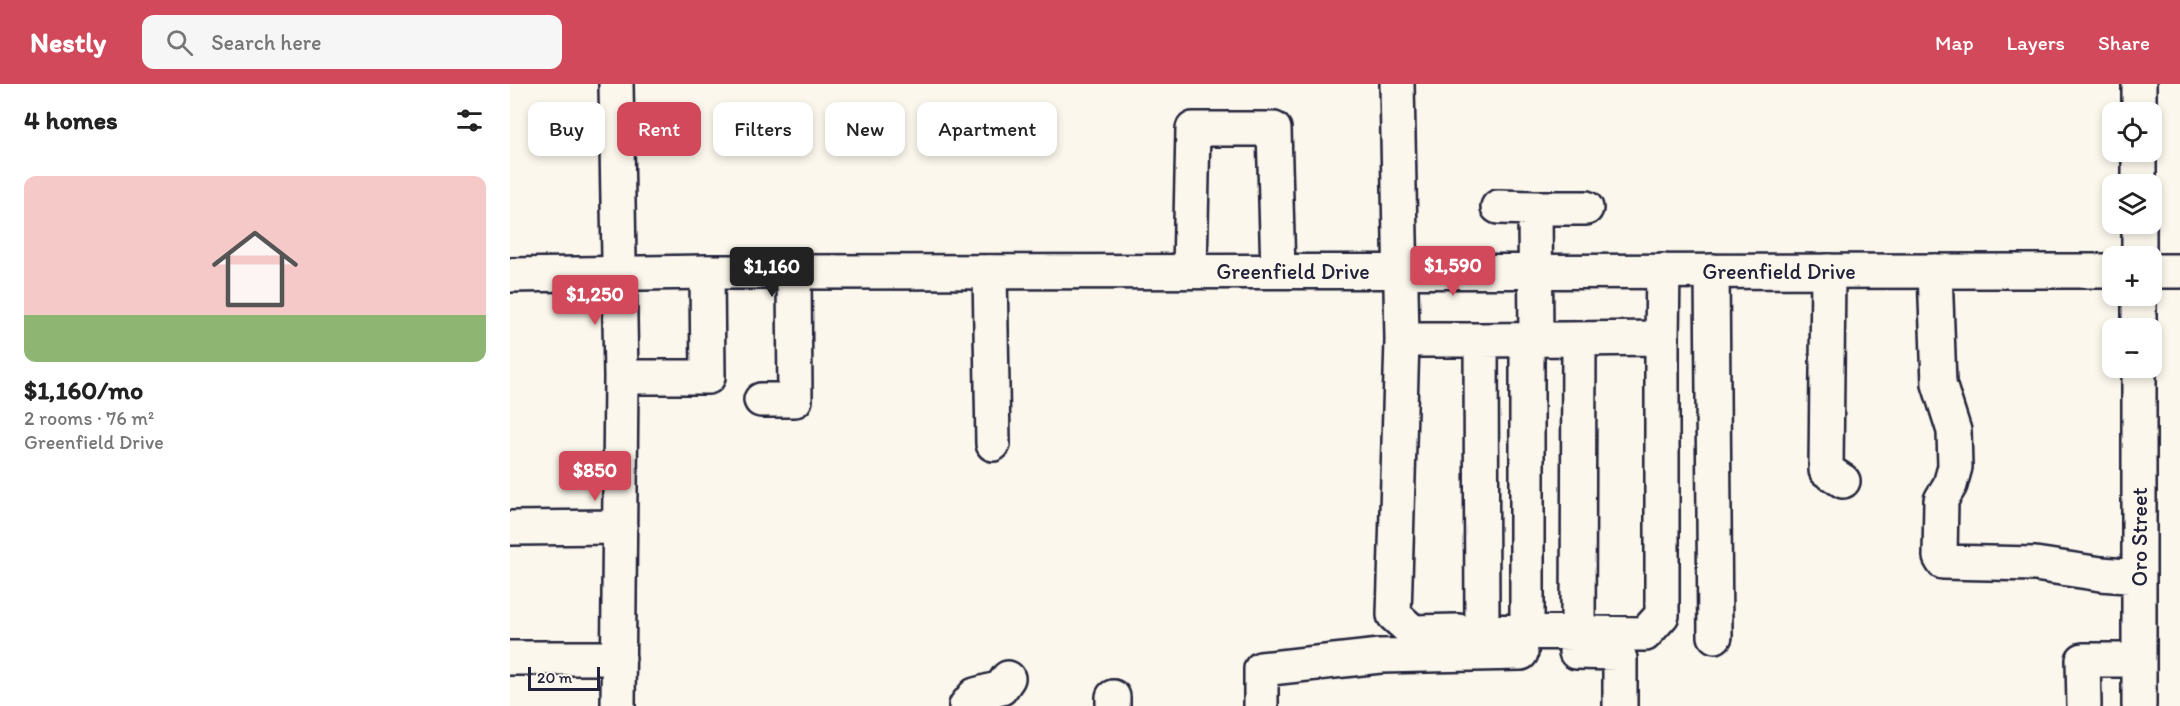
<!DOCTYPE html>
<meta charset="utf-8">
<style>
:root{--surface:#fff;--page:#f6f6f6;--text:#222;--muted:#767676;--accent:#d1495b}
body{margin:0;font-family:Itim,sans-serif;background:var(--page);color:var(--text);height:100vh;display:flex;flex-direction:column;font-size:22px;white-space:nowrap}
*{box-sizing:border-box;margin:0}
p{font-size:20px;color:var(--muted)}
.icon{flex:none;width:33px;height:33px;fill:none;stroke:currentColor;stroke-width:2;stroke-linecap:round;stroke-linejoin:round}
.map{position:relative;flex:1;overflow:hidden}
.details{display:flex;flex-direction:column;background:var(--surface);width:510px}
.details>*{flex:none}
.guide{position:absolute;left:18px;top:18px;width:570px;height:54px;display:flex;gap:12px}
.fabs{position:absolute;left:1592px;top:18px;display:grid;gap:12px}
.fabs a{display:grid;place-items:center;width:60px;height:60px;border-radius:12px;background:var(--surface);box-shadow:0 3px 9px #0003;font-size:30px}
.scale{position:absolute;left:18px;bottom:15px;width:72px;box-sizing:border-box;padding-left:6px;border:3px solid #22223b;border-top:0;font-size:16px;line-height:21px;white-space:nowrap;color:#22223b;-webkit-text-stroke:4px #fbf7ec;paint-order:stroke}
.price{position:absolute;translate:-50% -51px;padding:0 14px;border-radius:6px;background:var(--accent);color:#fff;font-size:20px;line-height:39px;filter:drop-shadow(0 2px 3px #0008)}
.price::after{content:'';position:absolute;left:50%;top:36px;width:18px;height:14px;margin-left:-9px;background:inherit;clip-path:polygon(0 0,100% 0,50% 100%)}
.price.current{background:#222;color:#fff}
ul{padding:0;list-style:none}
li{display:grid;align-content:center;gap:12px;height:318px;padding:0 24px}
li span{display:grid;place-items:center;height:186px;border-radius:12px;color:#555}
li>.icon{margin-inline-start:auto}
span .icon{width:108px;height:108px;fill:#fffc;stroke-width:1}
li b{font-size:26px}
h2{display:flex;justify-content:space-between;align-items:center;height:72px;padding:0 24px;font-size:26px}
.chip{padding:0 21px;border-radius:12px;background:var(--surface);box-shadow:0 3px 9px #0003;font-size:21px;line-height:54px}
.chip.current{background:var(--accent);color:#fff}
header{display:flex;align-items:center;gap:36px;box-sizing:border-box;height:84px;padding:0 30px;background:var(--accent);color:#fff}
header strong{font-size:28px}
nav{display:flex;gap:33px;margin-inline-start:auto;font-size:21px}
.search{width:420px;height:54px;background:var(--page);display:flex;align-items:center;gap:15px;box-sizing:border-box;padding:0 21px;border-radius:12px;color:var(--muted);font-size:22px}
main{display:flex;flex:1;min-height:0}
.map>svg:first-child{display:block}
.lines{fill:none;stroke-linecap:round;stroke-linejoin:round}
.minor-casing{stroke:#22223b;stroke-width:38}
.major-casing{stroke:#22223b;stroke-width:38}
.minor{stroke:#fbf7ec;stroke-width:33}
.major{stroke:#fbf7ec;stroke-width:33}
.labels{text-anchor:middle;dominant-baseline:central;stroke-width:6;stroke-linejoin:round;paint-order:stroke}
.street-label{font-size:22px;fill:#22223b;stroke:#fbf7ec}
</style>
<header>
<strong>Nestly</strong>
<div class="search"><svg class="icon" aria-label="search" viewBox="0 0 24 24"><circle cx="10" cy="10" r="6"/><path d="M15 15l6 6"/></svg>Search here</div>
<nav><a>Map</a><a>Layers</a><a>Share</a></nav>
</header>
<main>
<section class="details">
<h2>4 homes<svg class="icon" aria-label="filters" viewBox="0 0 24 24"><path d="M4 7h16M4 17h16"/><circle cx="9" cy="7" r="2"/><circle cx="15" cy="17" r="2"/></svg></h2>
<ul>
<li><span style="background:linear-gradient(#f6c9c9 75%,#8fb573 0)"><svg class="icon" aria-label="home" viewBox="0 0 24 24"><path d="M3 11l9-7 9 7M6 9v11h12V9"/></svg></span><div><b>$1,160/mo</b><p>2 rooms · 76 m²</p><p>Greenfield Drive</p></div></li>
</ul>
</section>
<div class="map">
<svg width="1670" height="622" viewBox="0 0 1670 622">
<rect width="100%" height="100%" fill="#fbf7ec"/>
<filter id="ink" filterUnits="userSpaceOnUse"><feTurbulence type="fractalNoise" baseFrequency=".0167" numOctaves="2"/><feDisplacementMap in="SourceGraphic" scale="12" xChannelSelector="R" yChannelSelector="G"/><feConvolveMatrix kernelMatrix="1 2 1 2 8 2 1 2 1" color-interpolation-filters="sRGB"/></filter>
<g filter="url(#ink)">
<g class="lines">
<g class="minor-casing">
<path id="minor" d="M106,0L111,293L108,622
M887,0L892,256H971
M1629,0V28
M1629,68V100
M988,123L1025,124
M1629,140V172
M680,187L683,45H764L768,187
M1202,187L1205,552
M1318,187L1316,386L1333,397
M1425,187L1429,300L1444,347L1445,383L1440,401L1431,416L1430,473L1433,478L1525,480L1591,490L1629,493
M480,188L483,360
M1629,212V244
M1152,254V531L1135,550L972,547L971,256Z
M1152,254L1153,187
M1017,255V548
M1026,255L1025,124H1076
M892,256L884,531L903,548L948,547
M1629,284V622
M111,293H198L197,188
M251,316H285L284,188
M0,444L110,443
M1068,548L1069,255
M1066,568L1107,569L1110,575V622
M0,574H109
M603,613V622
M456,622L465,611L491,604L498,594
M751,622V585L870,572L1011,569
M1574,622L1573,576H1629"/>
</g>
<g class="major-casing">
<path id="major" d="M1641,187H1670
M0,191L197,188L1602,187"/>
</g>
<use href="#minor" class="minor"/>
<use href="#major" class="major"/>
</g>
</g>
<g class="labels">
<g class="street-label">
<text x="783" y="187">Greenfield Drive</text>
<text x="1269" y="187">Greenfield Drive</text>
<text transform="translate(1629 453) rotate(-90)">Oro Street</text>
</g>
</g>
</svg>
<div class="fabs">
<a><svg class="icon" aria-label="locate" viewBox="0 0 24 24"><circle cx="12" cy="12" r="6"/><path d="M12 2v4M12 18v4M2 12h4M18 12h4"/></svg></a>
<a><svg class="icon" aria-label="layers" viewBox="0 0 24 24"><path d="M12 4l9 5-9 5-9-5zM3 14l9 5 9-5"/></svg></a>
<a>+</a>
<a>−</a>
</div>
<div class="scale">20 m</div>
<b class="price" style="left:943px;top:213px">$1,590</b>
<b class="price current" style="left:262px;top:214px">$1,160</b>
<b class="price" style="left:85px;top:242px">$1,250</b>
<b class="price" style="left:85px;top:418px">$850</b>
<div class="guide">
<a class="chip">Buy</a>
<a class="chip current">Rent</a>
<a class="chip">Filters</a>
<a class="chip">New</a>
<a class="chip">Apartment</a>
</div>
</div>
</main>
